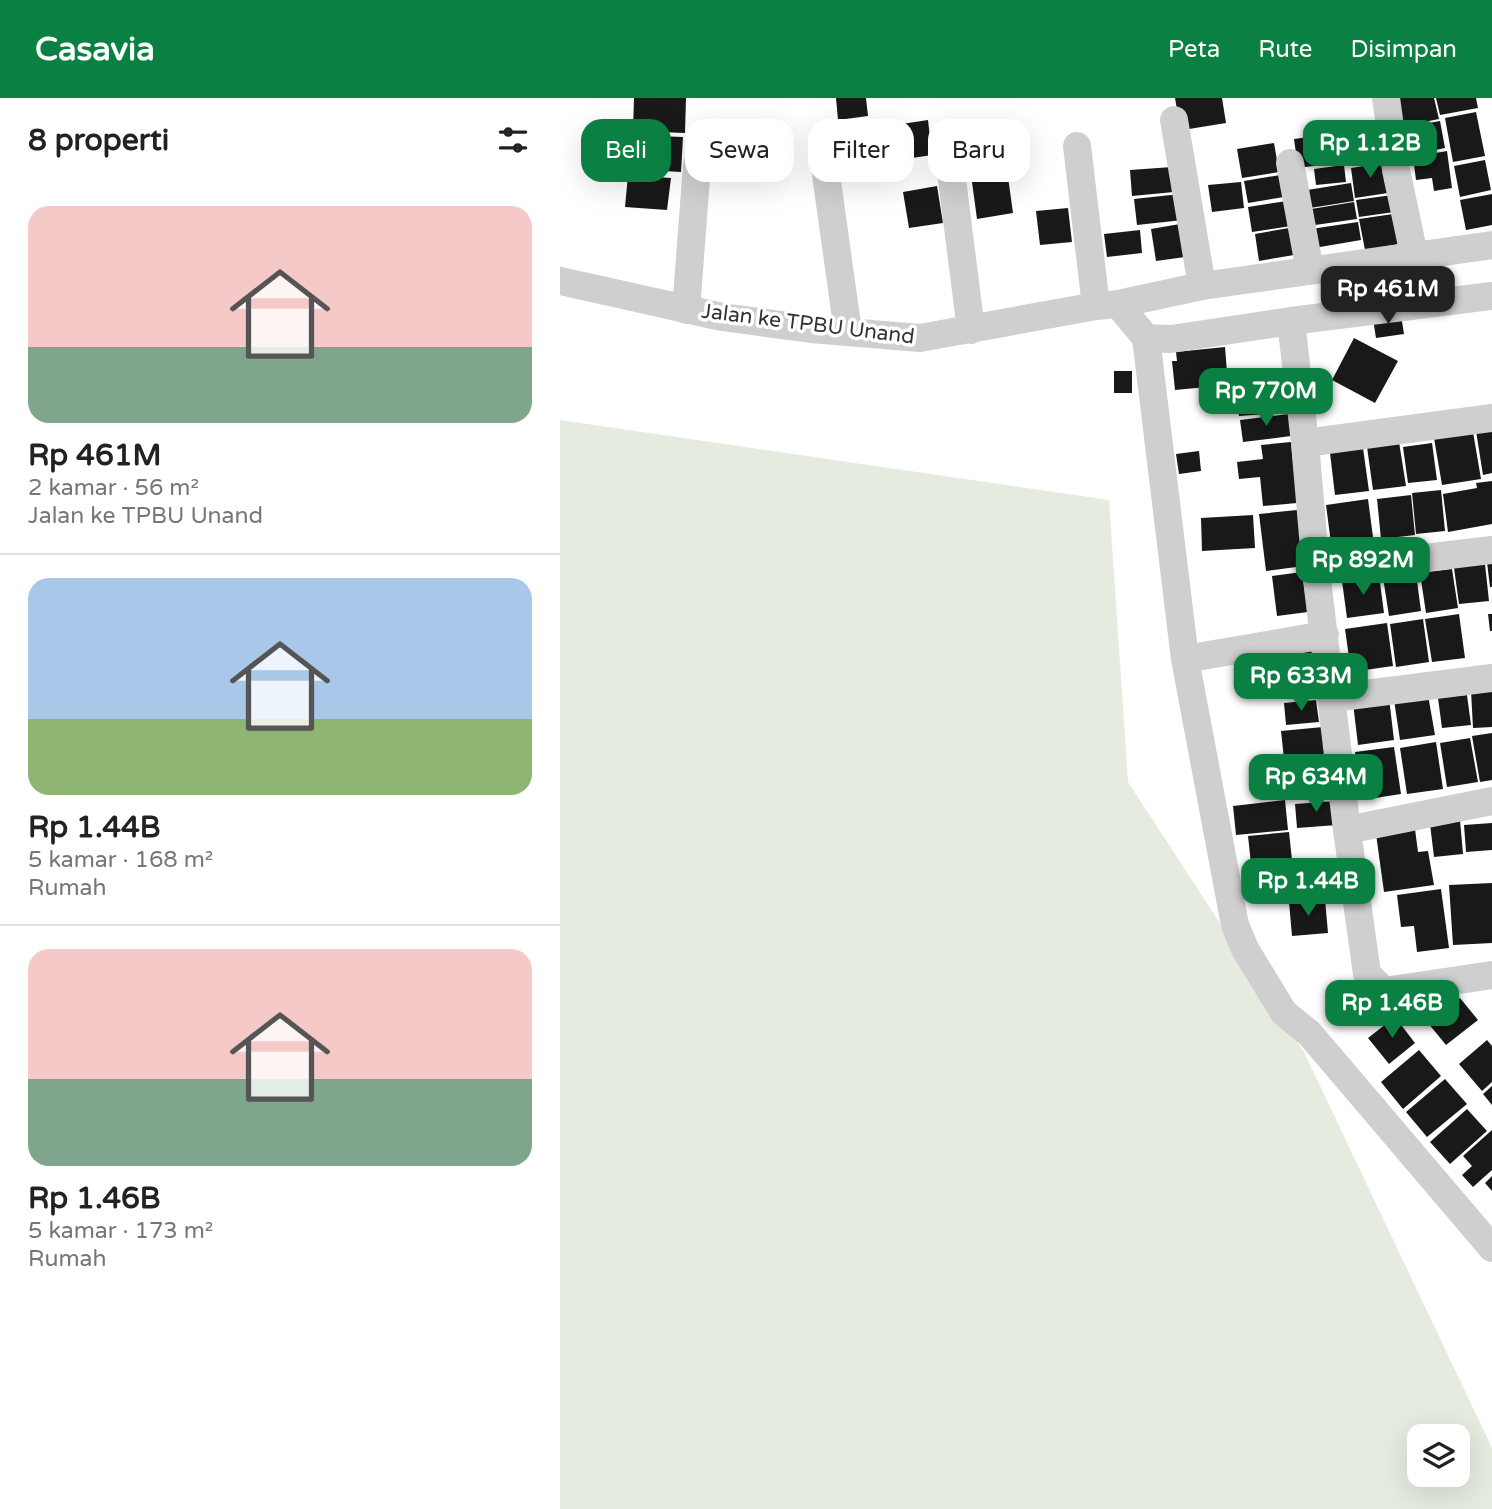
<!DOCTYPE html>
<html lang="id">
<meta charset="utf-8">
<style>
:root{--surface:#fff;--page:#f6f6f6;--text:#222;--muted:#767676;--line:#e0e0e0;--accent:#0b8043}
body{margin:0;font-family:"Varela Round",sans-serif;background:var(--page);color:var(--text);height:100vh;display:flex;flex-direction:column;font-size:26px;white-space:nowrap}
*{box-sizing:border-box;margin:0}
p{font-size:23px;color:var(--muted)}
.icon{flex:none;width:38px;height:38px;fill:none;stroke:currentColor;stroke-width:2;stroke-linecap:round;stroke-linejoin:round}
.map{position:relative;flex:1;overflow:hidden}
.details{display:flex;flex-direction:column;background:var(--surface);width:560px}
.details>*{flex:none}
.hud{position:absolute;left:21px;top:21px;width:665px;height:63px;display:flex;gap:14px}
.controls{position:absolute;left:847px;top:1326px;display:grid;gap:14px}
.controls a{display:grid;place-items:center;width:63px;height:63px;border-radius:14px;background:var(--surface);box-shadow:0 7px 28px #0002;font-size:35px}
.price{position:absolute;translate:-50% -60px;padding:0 16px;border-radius:14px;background:var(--accent);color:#fff;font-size:23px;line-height:46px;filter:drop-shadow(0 2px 4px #0008)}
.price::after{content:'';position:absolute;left:50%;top:42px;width:21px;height:16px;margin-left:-10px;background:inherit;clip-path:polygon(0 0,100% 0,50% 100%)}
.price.on{background:#222;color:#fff}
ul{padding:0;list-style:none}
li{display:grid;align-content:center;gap:14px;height:371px;padding:0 28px}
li+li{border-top:2px solid var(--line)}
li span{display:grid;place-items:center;height:217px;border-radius:21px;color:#555}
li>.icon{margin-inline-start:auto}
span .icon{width:126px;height:126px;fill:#fffc;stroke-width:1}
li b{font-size:30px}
h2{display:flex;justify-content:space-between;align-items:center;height:84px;padding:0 28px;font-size:30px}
.pill{padding:0 24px;border-radius:21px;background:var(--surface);box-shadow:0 7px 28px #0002;font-size:24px;line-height:63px}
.pill.on{background:var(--accent);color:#fff}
header{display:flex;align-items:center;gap:42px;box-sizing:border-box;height:98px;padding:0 35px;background:var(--accent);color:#fff}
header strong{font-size:33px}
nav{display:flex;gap:38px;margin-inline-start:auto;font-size:24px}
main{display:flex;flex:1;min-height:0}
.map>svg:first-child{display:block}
.green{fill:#e5ebde;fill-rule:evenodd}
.building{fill:#191919}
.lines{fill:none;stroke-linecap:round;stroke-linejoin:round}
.street{stroke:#cfcfcf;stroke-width:28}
.labels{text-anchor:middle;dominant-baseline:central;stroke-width:7;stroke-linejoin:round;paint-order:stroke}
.street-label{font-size:21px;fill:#323232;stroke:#fff}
</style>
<header>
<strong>Casavia</strong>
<nav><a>Peta</a><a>Rute</a><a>Disimpan</a></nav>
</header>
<main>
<section class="details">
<h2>8 properti<svg class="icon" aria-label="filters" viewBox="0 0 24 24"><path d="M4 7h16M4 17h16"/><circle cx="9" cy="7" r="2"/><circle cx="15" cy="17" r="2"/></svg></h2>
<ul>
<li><span style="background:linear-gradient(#f6c9c9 65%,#7fa58c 0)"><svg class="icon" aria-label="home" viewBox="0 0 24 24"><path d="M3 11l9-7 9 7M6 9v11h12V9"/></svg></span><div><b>Rp 461M</b><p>2 kamar · 56 m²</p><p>Jalan ke TPBU Unand</p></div></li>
<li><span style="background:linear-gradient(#a9c7e8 65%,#8fb573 0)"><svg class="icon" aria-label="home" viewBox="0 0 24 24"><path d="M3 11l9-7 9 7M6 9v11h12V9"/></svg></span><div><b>Rp 1.44B</b><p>5 kamar · 168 m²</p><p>Rumah</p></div></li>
<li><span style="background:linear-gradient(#f6c9c9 60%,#7fa58c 0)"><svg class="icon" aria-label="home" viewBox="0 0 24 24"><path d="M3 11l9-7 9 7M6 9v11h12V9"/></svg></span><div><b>Rp 1.46B</b><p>5 kamar · 173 m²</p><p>Rumah</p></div></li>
</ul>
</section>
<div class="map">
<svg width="932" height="1411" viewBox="0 0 932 1411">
<rect width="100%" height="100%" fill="#fff"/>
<path class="green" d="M0,322L549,402L568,684L744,954L932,1350V1411H0ZM859,1339H898V1377H859Z"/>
<path class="building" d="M74,0H126L125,35L73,33Z
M276,0H306L308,18L278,22Z
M615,0H662L666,25L629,31L619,23Z
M832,0H874L879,21L838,29Z
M876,0H916L918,10L880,17Z
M916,14L925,58L893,64L885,20Z
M368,22L372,57L339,62L335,27Z
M880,23L885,50L844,58L838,31Z
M780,35L783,64L738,70L734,41Z
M69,37L123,39L121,74L68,71Z
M820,40L823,63L791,67L787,44Z
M714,45L719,74L682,80L677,51Z
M887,53L892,90L874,93L872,80L856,82L853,59Z
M925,62L931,92L900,99L894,68Z
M824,65L828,95L795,100L791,70Z
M784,67L786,84L756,87L754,71Z
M612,69L614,94L572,98L570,72Z
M68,77L111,80L107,112L65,109Z
M720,77L724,99L688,105L684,83Z
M448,79L453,115L417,121L412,84Z
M681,84L684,110L652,114L648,87Z
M791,85L794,103L744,111L741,93Z
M377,88L383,125L349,130L343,94Z
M620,96L623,122L577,127L574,101Z
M932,96V127L906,132L900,102Z
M832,97L834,114L799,119L796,102Z
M727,103L731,128L692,134L688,109Z
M794,104L797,121L748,128L745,112Z
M508,110L512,144L480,147L476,113Z
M840,115L845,145L805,152L799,121Z
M798,124L801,142L754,150L751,131Z
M620,126L625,159L596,163L591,131Z
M729,130L734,157L699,163L695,136Z
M580,132L582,155L547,159L544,136Z
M841,217L844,236L816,240L813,221Z
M794,240L838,263L815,305L772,282Z
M665,249L668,287L615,292L612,263H617L616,254Z
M713,271L717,315L679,318L675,275Z
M554,273H572V295H554Z
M729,316L731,338L683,344L680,322Z
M932,331V375L923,377L916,333Z
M913,334L921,381L882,387L874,340Z
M731,344L737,405L703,408L700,379L679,381L677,364L703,361L701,347Z
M839,344L846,388L813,392L807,349Z
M872,345L877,382L848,385L843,349Z
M803,350L809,393L775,397L770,355Z
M639,353L641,373L619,376L616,356Z
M932,383V426L888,434L883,396L917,390L916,385Z
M881,392L885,433L856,436L852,395Z
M851,397L855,437L821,441L817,401Z
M808,401L813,439L771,445L766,407Z
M737,412L744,468L706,473L699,416Z
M693,417L695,450L642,453L641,420Z
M926,456H932V489H930Z
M925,466L929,503L899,506L894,470Z
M855,468L861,513L829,518L822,473Z
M892,471L898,510L866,515L860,475Z
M742,474L748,514L717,518L712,478Z
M819,477L824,515L787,520L782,483Z
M899,516L905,560L872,564L865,521Z
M928,516H932V533H930Z
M863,521L869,564L836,569L830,526Z
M827,525L833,568L791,574L785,531Z
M754,549L758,593L716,597L712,553Z
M932,592V629L913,630L911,593Z
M868,597L875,637L840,642L834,602Z
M907,597L911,627L882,630L878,600Z
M829,600L834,642L798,647L793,605Z
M756,602L759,624L726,627L724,605Z
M763,629L765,658L724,661L721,633Z
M932,635V682L920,684L912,638Z
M910,640L918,684L887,689L880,645Z
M876,644L883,691L847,696L840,650Z
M834,649L841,696L802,702L795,654Z
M770,662L772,695L736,698L733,665Z
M725,702L728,732L676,737L673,708Z
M775,703L777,727L737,730L735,706Z
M900,722L903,756L874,759L870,726Z
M932,725V752L906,754L904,727Z
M855,731L858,754L868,753L874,787L824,794L816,736Z
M729,734L733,771L692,775L688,738Z
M785,765L788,796L740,800L737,769Z
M932,785V845L893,847L889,787Z
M881,791L889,850L857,854L854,828L841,829L837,797Z
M765,801L768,835L732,838L729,804Z
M900,900L918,922L886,947L868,925Z
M835,919L855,945L829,966L808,940Z
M927,942L932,948V984L922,993L899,966Z
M859,952L881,978L843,1011L821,984Z
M885,981L907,1006L867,1039L846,1014Z
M932,988V1007L923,996Z
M907,1011L927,1033L890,1066L870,1044Z
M932,1032V1072L913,1089L902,1077L912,1068L903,1058Z
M932,1078V1093L925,1085Z"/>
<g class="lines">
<path class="street" d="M826,0L836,72L854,157
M614,22L642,188
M387,42L411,232
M517,48L536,208
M263,55L288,234
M730,65L750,173
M0,183L162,219L251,231L360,240L536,208L558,206L586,240L611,241L731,223
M932,198L731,223L745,345L756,473L787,732L807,876L824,893L932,877
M558,206L642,188L932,147
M126,212L137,67
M586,240L625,561L675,827L685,851L724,915L749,935L932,1150
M745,345L932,320
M756,473L932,452
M625,561L765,537
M773,600L932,580
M787,732L932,703"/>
</g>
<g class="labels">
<g class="street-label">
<text transform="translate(248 226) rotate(7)">Jalan ke TPBU Unand</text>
</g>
</g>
</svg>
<div class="controls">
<a><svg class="icon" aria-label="layers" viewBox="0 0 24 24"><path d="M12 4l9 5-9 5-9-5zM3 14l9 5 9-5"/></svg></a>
</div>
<b class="price" style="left:810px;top:82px">Rp 1.12B</b>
<b class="price on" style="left:828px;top:228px">Rp 461M</b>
<b class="price" style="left:706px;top:330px">Rp 770M</b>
<b class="price" style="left:803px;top:499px">Rp 892M</b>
<b class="price" style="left:741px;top:615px">Rp 633M</b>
<b class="price" style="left:756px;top:716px">Rp 634M</b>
<b class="price" style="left:748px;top:820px">Rp 1.44B</b>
<b class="price" style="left:832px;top:942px">Rp 1.46B</b>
<div class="hud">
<a class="pill on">Beli</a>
<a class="pill">Sewa</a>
<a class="pill">Filter</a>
<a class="pill">Baru</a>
</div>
</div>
</main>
